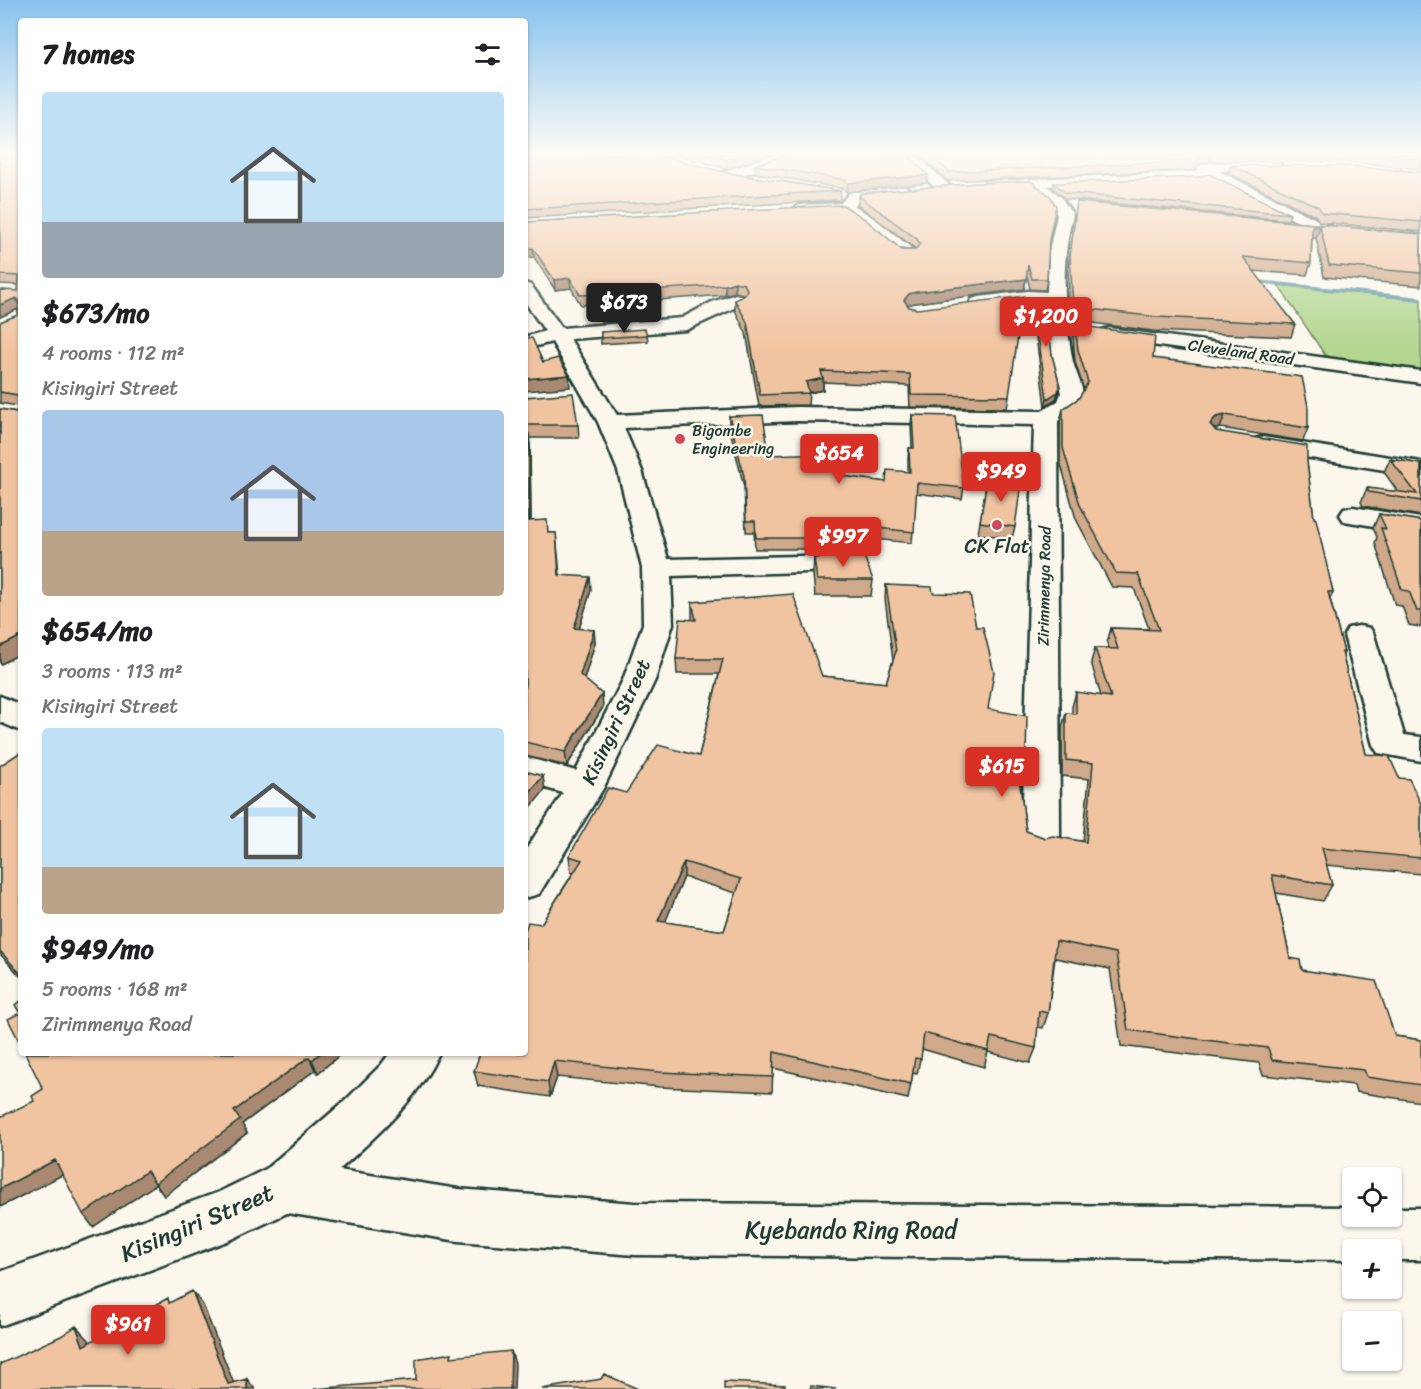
<!DOCTYPE html>
<meta charset="utf-8">
<style>
:root{--surface:#fff;--page:#f6f6f6;--text:#202124;--muted:#757577;--accent:#d93025}
body{margin:0;font-family:Sriracha,sans-serif;background:var(--page);color:var(--text);height:100vh;display:flex;flex-direction:column;font-size:22px;white-space:nowrap}
*{box-sizing:border-box;margin:0}
p{font-size:20px;color:var(--muted)}
.icon{flex:none;width:33px;height:33px;fill:none;stroke:currentColor;stroke-width:2;stroke-linecap:round;stroke-linejoin:round}
.map{position:relative;flex:1;overflow:hidden}
.drawer{position:absolute;left:18px;top:18px;width:510px;height:1038px;display:flex;flex-direction:column;background:var(--surface);border-radius:6px;box-shadow:0 2px 4px #0004}
.drawer>*{flex:none}
.tools{position:absolute;left:1342px;top:1167px;display:grid;gap:12px}
.tools a{display:grid;place-items:center;width:60px;height:60px;border-radius:6px;background:var(--surface);box-shadow:0 2px 4px #0004;font-size:30px}
.price{position:absolute;translate:-50% -51px;padding:0 14px;border-radius:6px;background:var(--accent);color:#fff;font-size:20px;line-height:39px;filter:drop-shadow(0 2px 3px #0008)}
.price::after{content:'';position:absolute;left:50%;top:36px;width:18px;height:14px;margin-left:-9px;background:inherit;clip-path:polygon(0 0,100% 0,50% 100%)}
.price.current{background:#222;color:#fff}
ul{padding:0;list-style:none}
li{display:grid;align-content:center;gap:12px;height:318px;padding:0 24px}
li span{display:grid;place-items:center;height:186px;border-radius:6px;color:#555}
li>.icon{margin-inline-start:auto}
span .icon{width:108px;height:108px;fill:#fffc;stroke-width:1}
li b{font-size:26px}
h2{display:flex;justify-content:space-between;align-items:center;height:72px;padding:0 24px;font-size:26px}
.map>svg:first-child{display:block}
.green{fill:#b3d791;stroke:#698a62;stroke-width:1.5}
.lines{fill:none;stroke-linecap:round;stroke-linejoin:round}
.stream{fill:#689bab;fill-rule:evenodd}
.minor-casing{stroke:#1f3d34;stroke-width:5}
.minor{fill:#fbf7ec;fill-rule:evenodd}
.wall{fill:#cfa98a;stroke:#1f3d34;stroke-width:1.5;fill-rule:evenodd}
.shaded-wall{fill:#a98971;stroke:#1f3d34;stroke-width:1.5}
.building{fill:#f1c4a1;stroke:#1f3d34;stroke-width:1.5;fill-rule:evenodd}
.poi-dot{fill:#d1495b;stroke:#fbf7ec;stroke-width:2}
.labels{text-anchor:middle;dominant-baseline:central;stroke-width:5;stroke-linejoin:round;paint-order:stroke}
.far-street-label{font-size:16px;fill:#1f3d34;stroke:#fbf7ec}
.far-poi-label{font-size:16px;fill:#1f3d34;stroke:#fbf7ec;text-anchor:start}
.poi-label{font-size:20px;fill:#1f3d34;stroke:#fbf7ec}
.street-label{font-size:20px;fill:#1f3d34;stroke:#fbf7ec}
.near-street-label{font-size:24px;fill:#1f3d34;stroke:#fbf7ec}
</style>
<div class="map">
<svg width="1421" height="1389" viewBox="0 0 1421 1389">
<rect width="100%" height="100%" fill="#fbf7ec"/>
<filter id="ink" filterUnits="userSpaceOnUse"><feTurbulence type="fractalNoise" baseFrequency=".0167" numOctaves="2"/><feDisplacementMap in="SourceGraphic" scale="12" xChannelSelector="R" yChannelSelector="G"/><feConvolveMatrix kernelMatrix="1 2 1 2 8 2 1 2 1" color-interpolation-filters="sRGB"/></filter>
<g filter="url(#ink)">
<path class="green" d="M1278,285L1421,300V371L1341,360L1325,355Z"/>
<g class="lines">
<path class="stream" d="M1248,279L1421,297V301L1246,282L1245,281Z"/>
<g class="minor-casing">
<path id="minor" d="M778,154H799L797,157L733,178H723L721,175L723,172Z
M914,157L919,158L948,184L950,187L948,190H938L909,164L907,161L909,158Z
M1275,162L1280,163L1282,166L1280,169L1219,171L1332,227L1334,230L1332,233H1320L1208,177L1189,180L1047,186L1061,197L1073,215C1060,262 1064,314 1073,362C1076,373 1081,382 1083,393L1074,410L1058,421L1060,837L1054,847L1041,851L1028,847L1022,837L1034,425L797,421L624,428L642,471L668,559L843,555L853,557L857,563L853,569L843,571L671,576L673,624L655,680L604,787L539,894L525,898V851L563,793L525,782V757L576,771L623,680L643,624L642,568L618,471L598,422L552,342L525,349V337L545,331L525,302V283L531,285L562,328L682,318L712,302L736,294L743,296L745,300L743,304L686,330L570,339L617,415L797,407L1042,411L1058,401L1061,393L1053,362L1047,303H1028L979,309L972,307L970,303L972,299L979,297L1028,291L1047,292L1049,250L1057,215L1050,203L1030,187L991,188L984,184L986,181L1189,172L1197,171L1199,166L1210,163Z
M904,186L911,190L909,193L859,200L855,206L878,221L914,250L917,254L914,258H902C890,247 855,214 842,212C827,209 802,222 791,210L799,205L841,203L849,193L854,192Z
M1109,328L1421,371V383L1102,338L1099,334L1102,330Z
M1263,437L1421,462V476L1255,449L1251,444L1255,439Z
M1353,507L1421,518V534L1344,521L1340,515L1344,509Z
M1359,626L1370,628L1374,635L1404,735L1421,737V761L1378,753L1373,745L1344,635L1348,628Z
M0,696L21,705V731L0,722Z
M390,1053H439C417,1101 377,1135 339,1170L458,1189L635,1203L1353,1207V1216H1392V1208H1421V1260H1392V1250H1353V1260L635,1255L458,1241L287,1213L230,1240L0,1326V1272L219,1192L266,1169L346,1100L381,1065Z"/>
</g>
<use href="#minor" class="minor"/>
</g>
<path class="wall" d="M0,154H13L4,156V157L8,159L19,156L21,154V653L1,664L0,663V409L17,412L18,406L0,403V322L18,315V309L0,317V290L18,291L19,285L0,284Z
M525,154L728,173L841,191L840,200L525,218Z
M673,154H770L727,169Z
M788,154H1421V169L1348,162L1210,161L1198,164L1195,170L948,181L921,156L914,155L909,157L928,175L927,183L847,192L840,188L755,173V165Z
M1230,165L1421,172V232L1319,222L1316,216L1228,173Z
M1054,183L1290,214L1288,220L1065,199L1053,188Z
M859,196L1049,242L1047,279L1045,290L1030,289L1027,276L1024,289L915,303L907,305L1009,396L1007,408L910,407L909,386L823,382V390L809,393L808,405L759,406L746,333L735,310V300L744,295V294L735,292L725,295L631,302L640,319L601,323L600,304L581,305L571,288L555,290L534,257L525,258V222L915,250L916,249L858,205Z
M1077,202L1421,234V286L1324,277L1316,238L1312,239L1311,263L1307,275L1253,271L1295,324L1291,337L1153,331L1070,320L1068,269Z
M1033,299L1052,355L1059,393L1056,399L1045,406L1032,305Z
M1075,325L1153,358L1308,428L1303,441L1220,428L1214,429L1216,431L1307,462L1314,518L1333,592L1330,599L1344,652L1343,656L1366,754L1399,778L1421,804V874L1326,865L1332,885L1323,901L1276,893L1290,958L1302,970L1395,1036L1421,1040V1102L1356,1092L1354,1085L1263,1075L1259,1063L1121,1046L1110,969L1055,958L1048,1013L1043,1028L1037,1027L1036,1048L1030,1063L988,1052L984,1067L922,1049L917,1074L913,1073L908,1099L773,1068L772,1092L660,1087L557,1077L550,1097L478,1086L474,1071L541,924L573,873L571,872L569,856L626,793L699,756L719,674H677L676,659L692,620V602L822,676L886,683L893,660L885,599L886,585L933,593L988,709L1026,755L1022,770H1018L1026,831L1045,838L1083,841L1089,779L1062,776V728L1066,713L1072,714V707L1076,692L1101,696L1091,662L1095,648H1109L1107,643L1111,628L1149,629L1134,588L1112,587L1076,519L1060,461V422L1063,409L1079,398L1084,390L1075,362L1073,337ZM684,877L736,893L724,931L665,922Z
M601,332L647,335L648,341L601,344Z
M525,397L578,425L579,438H529L530,446L531,521L549,533H556L560,575L591,590L579,629L594,630L595,643L584,679L603,707L567,766L525,756Z
M912,415L964,488L962,499L916,493L912,543L854,537L858,547L857,552L873,580L871,596H815L813,574L814,558L854,555H853L843,553L810,554L809,549H755L754,532H746L744,487L729,426V416L769,455L835,475L886,482L908,472V458L909,448H912L911,425Z
M1390,459L1421,464V516L1363,506L1361,502L1367,488L1398,492L1384,472Z
M987,480L1015,527L1012,538L978,534Z
M1379,514L1421,521V627L1409,625L1402,606L1395,605L1375,543L1377,537L1373,528Z
M21,752V977L0,954V766Z
M342,1053L318,1073L315,1070L242,1124L247,1133L164,1196L156,1184L93,1227L63,1174L0,1207L34,1101L43,1089Z"/>
<path class="shaded-wall" d="M0,154H13L4,156L1,162Z
M746,154H770L727,169V160Z
M906,154H915L906,159Z
M1206,154H1212L1210,161L1198,164L1195,170L1197,161L1201,156Z
M928,175L927,183L847,192L848,183Z
M1320,226L1316,238L1308,239L1312,227Z
M525,248H533L534,257L525,258Z
M570,278L571,288L555,290L554,280Z
M1026,279L1024,289L915,303L907,305L904,300L909,294L916,292Z
M735,282V292L725,295V285Z
M16,298L20,308L0,317V305Z
M640,309V319L601,323L600,312Z
M569,375L570,387L525,391V379Z
M823,378V390L806,393V382Z
M1060,386L1056,399L1045,406L1047,399Z
M1225,415L1220,428L1211,430L1210,424L1216,417Z
M529,434L530,446L531,534L529,521Z
M590,577L591,590L575,642L574,628Z
M594,630L595,643L581,689L580,675Z
M21,636V653L1,664L0,661V647Z
M602,694L603,707L567,766L565,752Z
M543,776L545,790L525,814V798Z
M684,862V877L659,937L658,921Z
M320,1053H342L318,1073L312,1060Z
M309,1057L315,1070L242,1124L247,1133L164,1196L155,1183L234,1111Z
M554,1061L557,1077L550,1097L548,1082Z
M55,1160L66,1173L0,1207V1189Z
M147,1171L156,1184L93,1227L83,1214Z
M192,1291L203,1305L236,1389L228,1384Z
M76,1326L89,1340L96,1360L83,1346Z
M511,1351L515,1364L514,1389H510Z
M247,1379L255,1389H247Z"/>
<path class="building" d="M19,154H21V636L0,647V409L17,412L18,395L0,392V322L18,315L19,300L16,298L0,305V290L18,291L19,276L0,275V155L8,159L19,156Z
M525,154H654L728,173L841,191L525,209Z
M704,154H746L727,160Z
M788,154H906L928,175L848,183L841,179L755,165Z
M928,154H1206L1201,156L1197,161L949,172Z
M1358,154H1421V160Z
M1230,165L1351,166L1421,172V222L1322,213L1319,207Z
M1209,174L1290,214L1066,193L1054,183L1198,177Z
M1031,181L1050,196L1056,206L1049,240L1047,279H1032L1028,265L1026,279L916,292L909,294L904,300L909,307L917,309L1024,296L1009,396L911,395L910,374L821,371L823,378L806,382L809,393L760,395L747,322L735,300L745,295L747,289L744,284L735,282L725,285L619,292L640,309L600,312L599,294L580,295L570,278L554,280L533,248H525V222L843,205L865,219L902,250H915L920,244L917,239L859,196L861,193L977,183Z
M1077,202L1421,234V273L1329,265L1320,226L1312,227L1311,263L1243,257L1295,324L1157,317L1073,307L1070,256Z
M1033,299H1046L1052,355L1060,386L1058,392L1047,399Z
M1075,325L1155,336L1153,358L1302,377L1308,406V428L1225,415L1216,417L1210,424L1216,431L1307,446V462L1314,518L1316,519L1333,592H1328L1344,652H1342L1366,754L1389,756L1399,778L1409,779L1421,804V858L1322,848L1332,885L1272,875L1290,958L1300,960L1302,970L1376,981L1395,1036L1421,1040V1085L1367,1077L1364,1070L1272,1060L1268,1048L1128,1030L1116,953L1056,941L1048,1013L1039,1011L1036,1048L991,1037L988,1051L924,1033L921,1059L915,1058L911,1084L774,1052L773,1077L659,1072L554,1061L548,1082L474,1071L480,1053H525V931L528,922L541,924L582,860L569,856L608,788L626,793L658,745L699,756L723,659H676L680,619L696,620L692,602L793,594L822,676L886,683L896,651L886,585L932,587L933,593L970,594L976,627H983L994,672L988,709L1027,716L1026,755L1016,754L1026,831L1045,838L1053,836L1086,842L1093,763L1066,760V713L1076,714V692L1111,697L1095,648L1118,649L1111,628L1159,630L1138,574L1116,573L1080,505L1063,448V409L1079,398L1088,382L1078,350ZM684,862L741,879L724,931L658,921Z
M645,329L647,335L601,338V332Z
M525,338H532L543,362L558,358L569,375L525,379Z
M573,393L578,425H525V397Z
M763,415L769,455L826,453L835,475L886,482L887,470L910,472L909,448H914L912,415L955,416L964,488L917,483L914,532L849,525L858,547L855,544L844,542H811L810,538H756L755,521H746L744,476L729,416Z
M525,434H529V521L547,520L548,533H556L559,575L590,577L574,628L594,630L580,675L602,694L565,752L525,742Z
M1390,459L1421,464V501L1369,492L1367,488L1417,494Z
M987,480L1021,483L1015,527L980,522Z
M1379,514L1421,521V611H1417L1409,591L1402,590L1381,528L1386,529Z
M861,548L873,580H817L814,558L855,555Z
M21,752V974L0,951V766Z
M525,771L543,776L525,798Z
M21,1001V1045L8,1019L20,1013L15,1005Z
M25,1053H320L312,1060L309,1057L234,1111L240,1120L155,1183L147,1171L83,1214L55,1160L0,1189V1117L34,1101L32,1096L43,1089Z
M192,1291L228,1384L247,1379V1389H0V1364L61,1336L76,1326L83,1346L168,1298L169,1303Z
M511,1351L510,1389H314L416,1380V1359L452,1353L451,1357Z
M604,1374L638,1389H542L601,1379Z
M724,1382L785,1385L783,1389H724Z
M811,1386L836,1389H810Z"/>
</g>
<linearGradient id="sky" x2="0" y2="1"><stop stop-color="#88c3ef"/><stop offset="0.44" stop-color="#fdfbf6"/><stop offset="1" stop-color="#fdfbf6" stop-opacity="0"/></linearGradient>
<rect width="1421" height="349" fill="url(#sky)"/>
<g class="poi-dot">
<circle cx="680" cy="439" r="6"/>
<circle cx="997" cy="525" r="6"/>
</g>
<g class="labels">
<g class="far-street-label">
<text transform="translate(1241 352) rotate(8)">Cleveland Road</text>
<text transform="translate(1044 586) rotate(-89)">Zirimmenya Road</text>
</g>
<g class="far-poi-label">
<text x="692" y="430">Bigombe<tspan x="692" dy="18">Engineering</tspan></text>
</g>
<g class="poi-label">
<text x="997" y="546">CK Flat</text>
</g>
<g class="street-label">
<text transform="translate(616 722) rotate(-65)">Kisingiri Street</text>
</g>
<g class="near-street-label">
<text transform="translate(197 1223) rotate(-23)">Kisingiri Street</text>
<text x="851" y="1230">Kyebando Ring Road</text>
</g>
</g>
</svg>
<div class="tools">
<a><svg class="icon" aria-label="locate" viewBox="0 0 24 24"><circle cx="12" cy="12" r="6"/><path d="M12 2v4M12 18v4M2 12h4M18 12h4"/></svg></a>
<a>+</a>
<a>−</a>
</div>
<b class="price current" style="left:624px;top:334px">$673</b>
<b class="price" style="left:1046px;top:348px">$1,200</b>
<b class="price" style="left:839px;top:485px">$654</b>
<b class="price" style="left:1001px;top:503px">$949</b>
<b class="price" style="left:843px;top:568px">$997</b>
<b class="price" style="left:1002px;top:798px">$615</b>
<b class="price" style="left:128px;top:1356px">$961</b>
<section class="drawer">
<h2>7 homes<svg class="icon" aria-label="filters" viewBox="0 0 24 24"><path d="M4 7h16M4 17h16"/><circle cx="9" cy="7" r="2"/><circle cx="15" cy="17" r="2"/></svg></h2>
<ul>
<li><span style="background:linear-gradient(#bfe0f5 70%,#9aa5b1 0)"><svg class="icon" aria-label="home" viewBox="0 0 24 24"><path d="M3 11l9-7 9 7M6 9v11h12V9"/></svg></span><div><b>$673/mo</b><p>4 rooms · 112 m²</p><p>Kisingiri Street</p></div></li>
<li><span style="background:linear-gradient(#a9c7e8 65%,#b9a48a 0)"><svg class="icon" aria-label="home" viewBox="0 0 24 24"><path d="M3 11l9-7 9 7M6 9v11h12V9"/></svg></span><div><b>$654/mo</b><p>3 rooms · 113 m²</p><p>Kisingiri Street</p></div></li>
<li><span style="background:linear-gradient(#bfe0f5 75%,#b9a48a 0)"><svg class="icon" aria-label="home" viewBox="0 0 24 24"><path d="M3 11l9-7 9 7M6 9v11h12V9"/></svg></span><div><b>$949/mo</b><p>5 rooms · 168 m²</p><p>Zirimmenya Road</p></div></li>
</ul>
</section>
</div>
